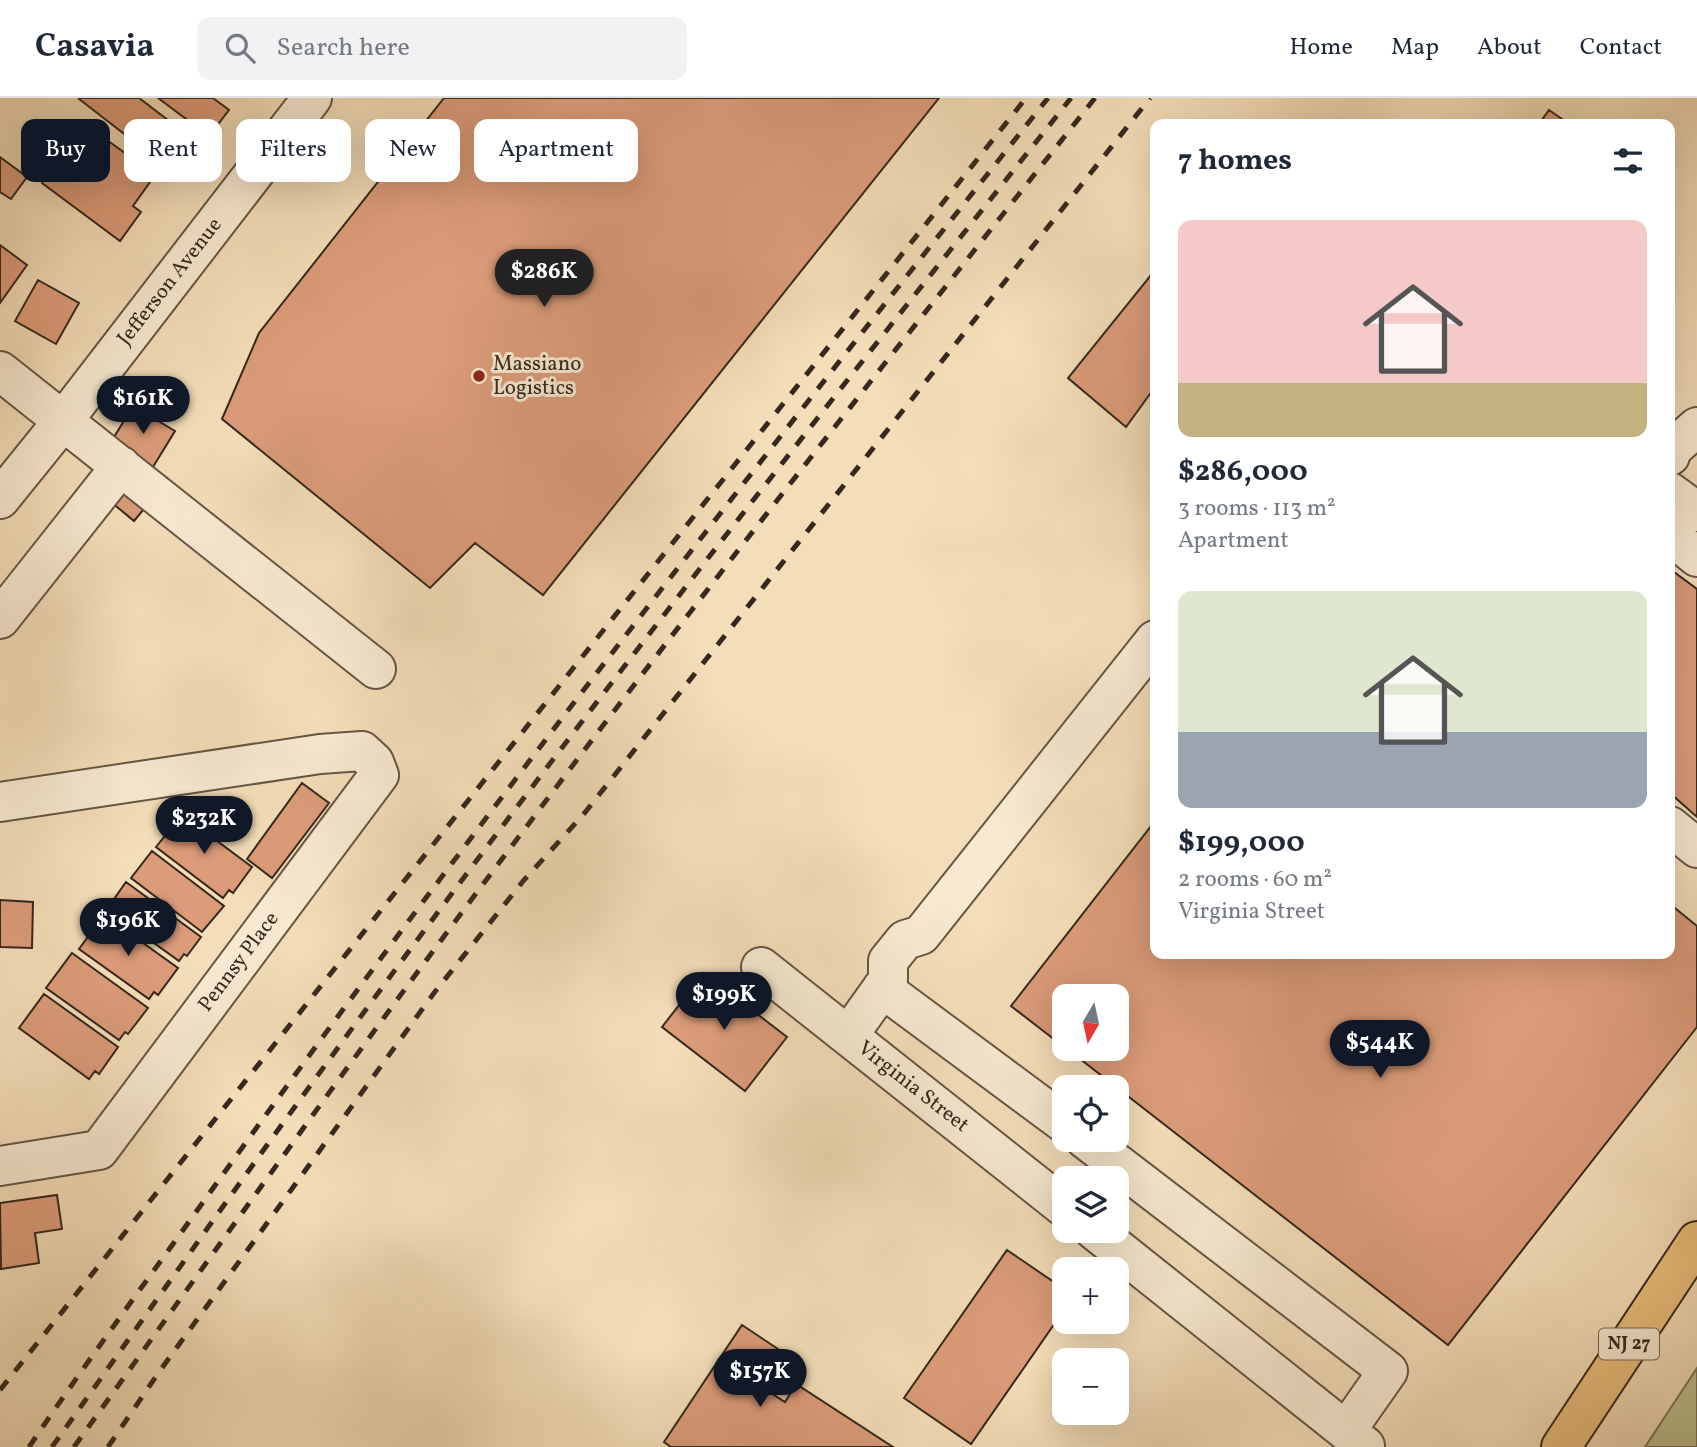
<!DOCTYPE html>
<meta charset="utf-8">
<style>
:root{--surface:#fff;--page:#f2f2f3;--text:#1f2937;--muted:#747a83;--line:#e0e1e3;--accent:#111827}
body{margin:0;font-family:Vollkorn,serif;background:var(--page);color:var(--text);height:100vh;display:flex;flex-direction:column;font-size:26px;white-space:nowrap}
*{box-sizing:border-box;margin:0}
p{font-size:23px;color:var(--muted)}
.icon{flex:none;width:38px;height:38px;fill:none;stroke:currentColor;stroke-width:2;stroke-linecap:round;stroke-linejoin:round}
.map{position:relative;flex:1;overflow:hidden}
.drawer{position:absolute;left:1150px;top:21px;width:525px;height:840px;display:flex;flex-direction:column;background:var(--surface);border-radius:14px;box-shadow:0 7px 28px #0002}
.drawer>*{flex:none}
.banner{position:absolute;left:21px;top:21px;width:665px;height:63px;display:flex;gap:14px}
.needle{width:46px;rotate:189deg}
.controls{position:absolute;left:1052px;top:886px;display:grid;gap:14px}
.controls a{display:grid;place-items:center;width:77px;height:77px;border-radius:14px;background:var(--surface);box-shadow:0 7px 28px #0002;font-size:35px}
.price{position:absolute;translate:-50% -60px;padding:0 16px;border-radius:24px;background:var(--accent);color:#fff;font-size:23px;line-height:46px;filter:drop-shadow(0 2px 4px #0008)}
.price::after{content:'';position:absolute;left:50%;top:42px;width:21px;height:16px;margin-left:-10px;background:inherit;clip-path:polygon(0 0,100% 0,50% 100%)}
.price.current{background:#222;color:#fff}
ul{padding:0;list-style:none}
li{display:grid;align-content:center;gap:14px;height:371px;padding:0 28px}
li span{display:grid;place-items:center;height:217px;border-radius:14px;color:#555}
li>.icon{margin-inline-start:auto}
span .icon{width:126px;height:126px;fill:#fffc;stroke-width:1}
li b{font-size:30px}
h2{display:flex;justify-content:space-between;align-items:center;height:84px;padding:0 28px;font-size:30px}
.tag{padding:0 24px;border-radius:14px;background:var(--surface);box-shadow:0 7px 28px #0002;font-size:24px;line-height:63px}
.tag.current{background:var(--accent);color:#fff}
header{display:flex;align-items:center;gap:42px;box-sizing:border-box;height:98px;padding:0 35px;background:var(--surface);border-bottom:2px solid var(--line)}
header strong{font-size:33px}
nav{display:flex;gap:38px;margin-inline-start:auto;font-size:24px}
.search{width:490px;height:63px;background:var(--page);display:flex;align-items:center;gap:18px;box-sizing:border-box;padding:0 24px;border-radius:14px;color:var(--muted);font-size:26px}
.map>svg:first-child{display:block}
.green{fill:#bcc18f;stroke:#787456;stroke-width:2}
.building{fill:#dc9c7a;stroke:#35281e;stroke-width:2}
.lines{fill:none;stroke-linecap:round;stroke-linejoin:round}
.minor-casing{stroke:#655645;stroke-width:42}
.major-casing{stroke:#35281e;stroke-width:42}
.minor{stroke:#f8ead2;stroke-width:38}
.major{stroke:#eabf7c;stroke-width:38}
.rail{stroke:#35281e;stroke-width:5;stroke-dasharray:12 12;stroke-linecap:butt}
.poi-dot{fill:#8f2418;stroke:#f8ead2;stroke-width:2.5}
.labels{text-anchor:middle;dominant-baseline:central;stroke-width:6;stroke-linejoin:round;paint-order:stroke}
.shield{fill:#f8ead2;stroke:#706254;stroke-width:2}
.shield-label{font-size:19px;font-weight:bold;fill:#35281e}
.street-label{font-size:21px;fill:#35281e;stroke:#f8ead2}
.poi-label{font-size:21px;fill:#35281e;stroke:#f8ead2;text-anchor:start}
</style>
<header>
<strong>Casavia</strong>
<div class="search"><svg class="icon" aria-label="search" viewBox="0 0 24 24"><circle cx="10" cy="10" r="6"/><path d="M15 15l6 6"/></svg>Search here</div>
<nav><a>Home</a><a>Map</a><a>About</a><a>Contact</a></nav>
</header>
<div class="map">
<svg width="1697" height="1349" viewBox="0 0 1697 1349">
<rect width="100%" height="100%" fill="#f4deb9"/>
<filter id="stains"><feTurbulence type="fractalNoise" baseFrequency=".00286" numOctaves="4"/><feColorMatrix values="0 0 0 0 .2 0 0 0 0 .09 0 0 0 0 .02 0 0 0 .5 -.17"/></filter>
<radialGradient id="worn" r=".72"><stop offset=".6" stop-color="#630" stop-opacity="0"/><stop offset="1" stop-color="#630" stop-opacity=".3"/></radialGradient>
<path class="green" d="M1697,1270V1349H1645Z"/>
<path class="building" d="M81,0H139L181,32L158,62L79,1Z
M158,0H213L229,12L209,38Z
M444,0H939L543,497L475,445L430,490L222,321L259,235Z
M1549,12L1569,26H1539Z
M85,26L155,77L133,108L141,114L120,143L42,85Z
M0,59L27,79L11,101L0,94Z
M0,147L27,167L0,205Z
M1155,172V289L1126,329L1068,280Z
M38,182L79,205L56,246L15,223Z
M133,308L175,333L153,369L111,344Z
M93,389L157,395L134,423Z
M1670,471L1697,491V719L1670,695L1671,678L1670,677Z
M302,685L329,705L272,780L247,761Z
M177,713L252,769L233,795L229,792L223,800L156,749L176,724L171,721Z
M1155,723V856H1670V806L1697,828V929L1448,1247L1066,950H1116V898H1064V949L1011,908Z
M152,753L224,808L202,834L131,780Z
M126,784L201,839L187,858L184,856L179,863L107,811Z
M0,802L33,804L32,850L0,849Z
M104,817L178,870L158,897L154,894L149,901L79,851Z
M72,855L148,910L128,936L125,934L119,942L46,890Z
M704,875L787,939L745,993L662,929Z
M44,896L118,949L99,976L95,973L89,981L19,930Z
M57,1097L62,1131L35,1135L39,1165L1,1171L0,1105Z
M1007,1152L1064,1191V1212L971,1346L904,1300Z
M742,1227L778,1251L755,1285L785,1304L796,1286L893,1349H671L664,1344Z"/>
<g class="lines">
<g class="minor-casing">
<path id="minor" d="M0,273L376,571
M1670,358L1672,351L1697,329
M1670,394L1697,414
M0,401L63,323L312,0
M1670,437L1697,459
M0,521L121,368
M0,704L320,656L362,653L374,664L379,677L99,1052L0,1068
M1670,728L1697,750
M761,869L1064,1109
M882,890L1064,1025
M848,938L888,882V863L905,842L921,837L1155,542
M1085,1041L1388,1273L1346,1333
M1094,1132L1365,1348"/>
</g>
<g class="major-casing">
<path id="major" d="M1561,1349L1697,1143"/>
</g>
<use href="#minor" class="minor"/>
<use href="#major" class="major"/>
<path class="rail" d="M0,1292L1026,0
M29,1349C83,1269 140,1192 196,1114C468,733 757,366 1048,0
M52,1349C144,1220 235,1090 329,962C567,635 819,317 1071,0
M74,1349C225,1139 374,929 530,724C714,479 905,240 1095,0
M108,1349L159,1274L434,895L524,782L583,717L1150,0"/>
</g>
<circle class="poi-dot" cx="479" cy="278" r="7"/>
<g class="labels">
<rect class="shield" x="1599" y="1230.5" width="60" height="31" rx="5"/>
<g class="shield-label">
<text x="1629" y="1246">NJ 27</text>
</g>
<g class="street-label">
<text transform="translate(170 184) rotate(-52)">Jefferson Avenue</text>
<text transform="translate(239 864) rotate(-53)">Pennsy Place</text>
<text transform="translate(913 989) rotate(38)">Virginia Street</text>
</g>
<g class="poi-label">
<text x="493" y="266">Massiano<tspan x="493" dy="24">Logistics</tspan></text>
</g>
</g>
<rect width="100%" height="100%" filter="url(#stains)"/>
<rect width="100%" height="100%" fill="url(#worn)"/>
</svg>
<div class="controls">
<a><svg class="needle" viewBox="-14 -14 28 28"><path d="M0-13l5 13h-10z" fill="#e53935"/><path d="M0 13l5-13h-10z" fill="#747a83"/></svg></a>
<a><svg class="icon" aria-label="locate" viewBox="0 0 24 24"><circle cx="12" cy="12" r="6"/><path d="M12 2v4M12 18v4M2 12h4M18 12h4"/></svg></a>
<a><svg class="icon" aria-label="layers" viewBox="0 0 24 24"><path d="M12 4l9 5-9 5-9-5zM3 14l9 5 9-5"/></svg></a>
<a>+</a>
<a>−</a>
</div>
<b class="price current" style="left:544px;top:211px">$286K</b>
<b class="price" style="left:143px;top:338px">$161K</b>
<b class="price" style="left:204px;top:758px">$232K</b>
<b class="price" style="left:128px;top:860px">$196K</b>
<b class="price" style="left:724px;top:934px">$199K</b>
<b class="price" style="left:1380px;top:982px">$544K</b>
<b class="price" style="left:760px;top:1311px">$157K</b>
<div class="banner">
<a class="tag current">Buy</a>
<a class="tag">Rent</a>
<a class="tag">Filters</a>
<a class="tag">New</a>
<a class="tag">Apartment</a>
</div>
<section class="drawer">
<h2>7 homes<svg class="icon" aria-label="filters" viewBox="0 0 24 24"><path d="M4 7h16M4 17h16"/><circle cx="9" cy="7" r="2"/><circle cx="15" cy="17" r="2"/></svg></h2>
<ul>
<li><span style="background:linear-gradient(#f6c9c9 75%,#c2b280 0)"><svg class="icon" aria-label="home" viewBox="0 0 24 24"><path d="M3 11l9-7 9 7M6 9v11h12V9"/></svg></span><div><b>$286,000</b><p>3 rooms · 113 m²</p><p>Apartment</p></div></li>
<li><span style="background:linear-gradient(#dfe7d0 65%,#9aa5b1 0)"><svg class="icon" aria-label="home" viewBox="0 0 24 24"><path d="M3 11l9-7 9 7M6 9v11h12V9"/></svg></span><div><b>$199,000</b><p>2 rooms · 60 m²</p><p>Virginia Street</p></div></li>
</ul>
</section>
</div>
